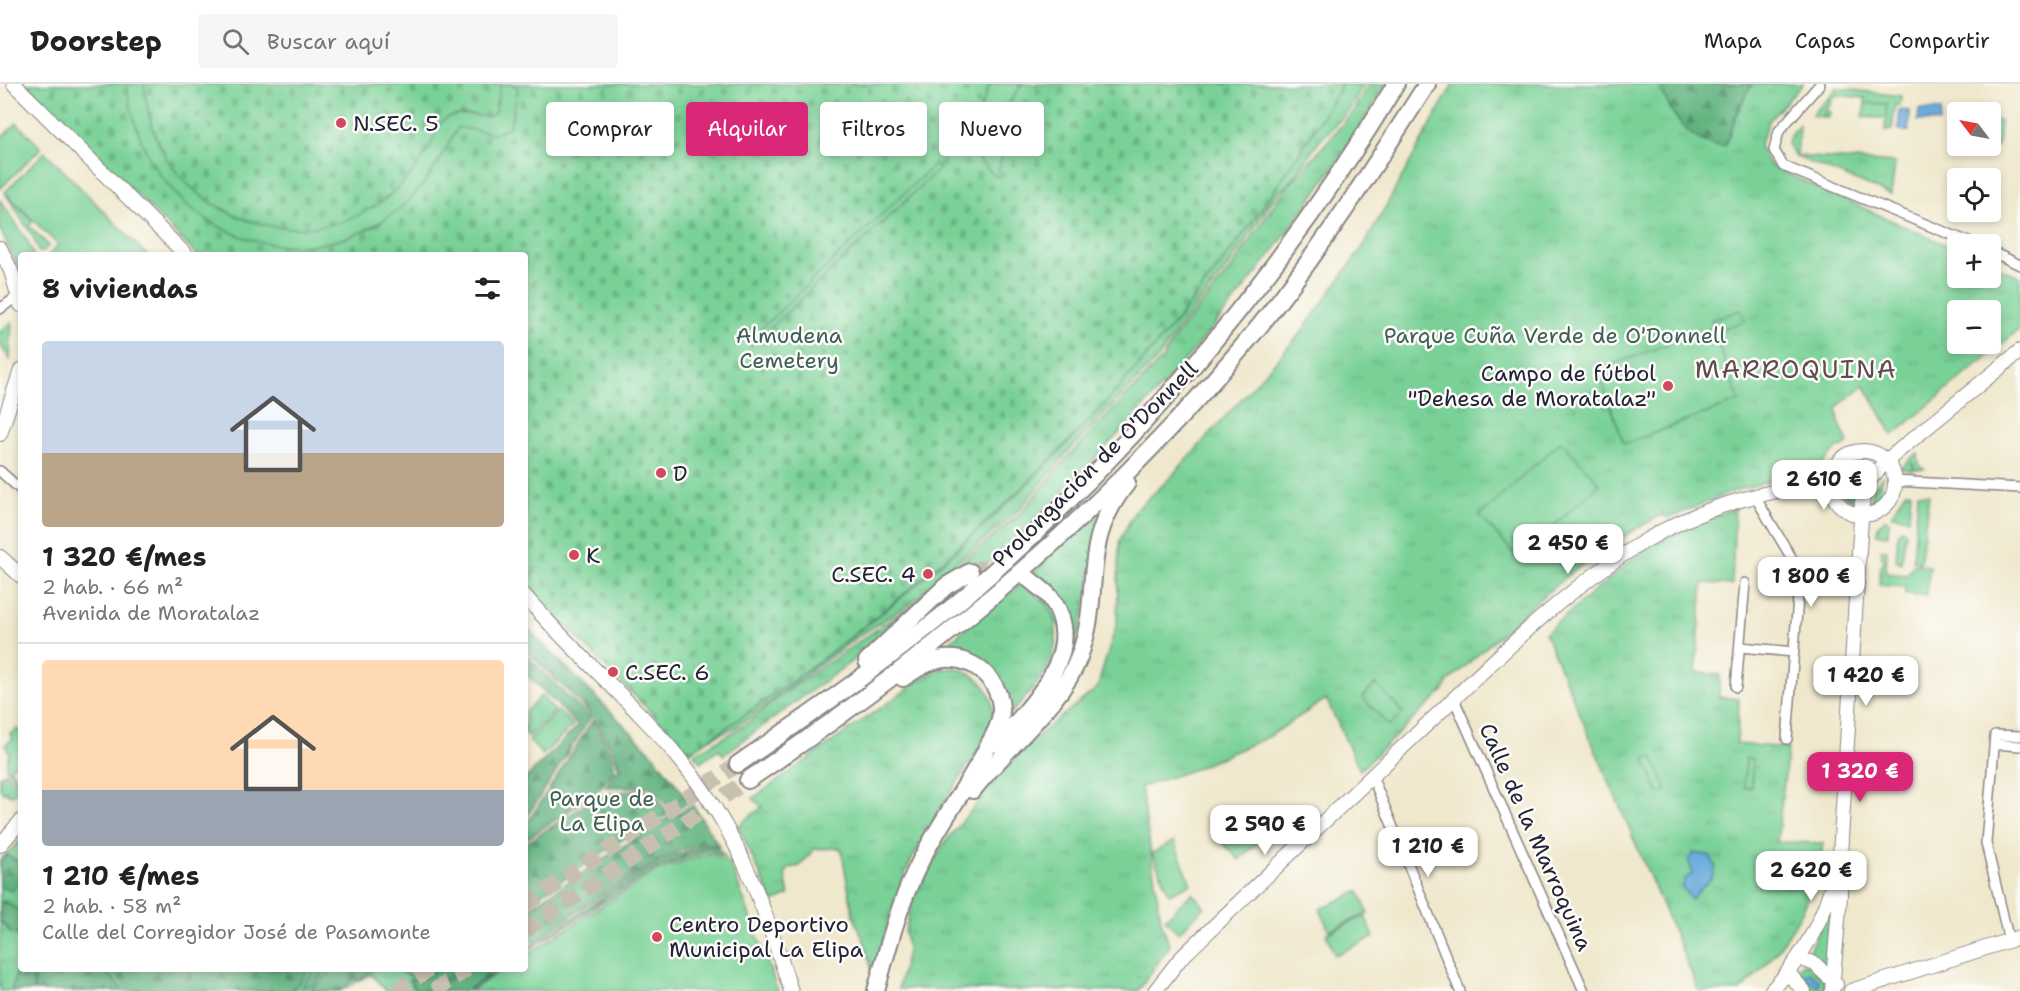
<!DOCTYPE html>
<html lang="es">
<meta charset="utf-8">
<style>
:root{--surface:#fff;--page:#f6f6f6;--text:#222;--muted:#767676;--line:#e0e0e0;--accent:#db2777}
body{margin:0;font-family:"Shantell Sans",sans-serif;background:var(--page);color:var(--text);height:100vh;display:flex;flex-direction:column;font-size:22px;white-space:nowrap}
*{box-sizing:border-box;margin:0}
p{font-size:20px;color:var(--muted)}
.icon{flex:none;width:33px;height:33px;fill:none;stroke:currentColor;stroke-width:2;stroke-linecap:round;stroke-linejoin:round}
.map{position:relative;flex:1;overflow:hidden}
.details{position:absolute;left:18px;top:168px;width:510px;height:720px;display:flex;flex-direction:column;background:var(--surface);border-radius:6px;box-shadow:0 3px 9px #0003}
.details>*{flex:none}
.hud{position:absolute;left:546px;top:18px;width:570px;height:54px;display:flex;gap:12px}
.needle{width:39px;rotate:302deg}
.controls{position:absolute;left:1947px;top:18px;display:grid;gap:12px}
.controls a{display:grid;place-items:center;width:54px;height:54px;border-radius:6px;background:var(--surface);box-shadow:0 3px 9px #0003;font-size:30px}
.price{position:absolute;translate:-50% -51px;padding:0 14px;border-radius:12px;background:#fff;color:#222;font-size:20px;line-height:39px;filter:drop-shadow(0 2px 3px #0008)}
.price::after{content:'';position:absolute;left:50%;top:36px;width:18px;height:14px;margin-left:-9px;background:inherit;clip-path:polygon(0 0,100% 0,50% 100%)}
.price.active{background:var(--accent);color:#fff}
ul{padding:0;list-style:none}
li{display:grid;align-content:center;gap:12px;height:318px;padding:0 24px}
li+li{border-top:2px solid var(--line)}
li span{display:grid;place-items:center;height:186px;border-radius:6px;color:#555}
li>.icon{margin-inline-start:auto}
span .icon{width:108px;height:108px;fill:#fffc;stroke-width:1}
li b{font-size:26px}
h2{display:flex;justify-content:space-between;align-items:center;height:72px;padding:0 24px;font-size:26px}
.pill{padding:0 21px;border-radius:6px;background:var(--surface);box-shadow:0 3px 9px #0003;font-size:21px;line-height:54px}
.pill.active{background:var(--accent);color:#fff}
header{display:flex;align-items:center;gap:36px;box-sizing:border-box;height:84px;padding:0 30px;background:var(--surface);border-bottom:2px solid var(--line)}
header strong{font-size:28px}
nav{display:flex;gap:33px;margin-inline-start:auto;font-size:21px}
.search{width:420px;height:54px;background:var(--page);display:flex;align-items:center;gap:15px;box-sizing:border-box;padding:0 21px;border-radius:6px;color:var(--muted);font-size:22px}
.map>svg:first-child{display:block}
.grass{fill:url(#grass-tufts);stroke:#4e7a69;stroke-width:1.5;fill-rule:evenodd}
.forest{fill:url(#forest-firs);stroke:#426a5e;stroke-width:1.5}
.cemetery{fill:url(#cemetery-stones);stroke:#4e7a69;stroke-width:1.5}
.garden{fill:#79d197;stroke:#4e7a69;stroke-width:1.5}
.water{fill:#69abdd;stroke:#46668c;stroke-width:1.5}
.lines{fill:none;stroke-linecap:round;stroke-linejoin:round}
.highway-tunnel{stroke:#c7c0b0;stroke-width:16;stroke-dasharray:16 8;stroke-linecap:butt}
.street-casing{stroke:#898584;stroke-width:12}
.secondary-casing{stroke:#898584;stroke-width:16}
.highway-casing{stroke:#898584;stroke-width:20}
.street{stroke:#fff;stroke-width:9}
.secondary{stroke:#fff;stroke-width:14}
.highway{stroke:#fff;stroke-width:16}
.poi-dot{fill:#d1495b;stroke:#fdfcf7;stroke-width:2}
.labels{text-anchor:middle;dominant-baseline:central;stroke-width:5;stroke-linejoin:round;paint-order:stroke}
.poi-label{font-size:22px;fill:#22223b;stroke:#fdfcf7;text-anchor:start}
.park-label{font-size:22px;fill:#405f5b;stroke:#fdfcf7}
.street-label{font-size:22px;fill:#22223b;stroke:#fdfcf7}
.quarter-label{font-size:26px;letter-spacing:1.5px;fill:#5f4c52;stroke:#fdfcf7}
</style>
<header>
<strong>Doorstep</strong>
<div class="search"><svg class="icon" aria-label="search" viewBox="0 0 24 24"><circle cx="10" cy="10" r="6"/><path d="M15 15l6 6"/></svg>Buscar aquí</div>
<nav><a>Mapa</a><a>Capas</a><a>Compartir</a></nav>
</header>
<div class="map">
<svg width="2020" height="907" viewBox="0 0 2020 907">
<defs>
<pattern id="grass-tufts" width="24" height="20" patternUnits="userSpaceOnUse" patternTransform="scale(1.5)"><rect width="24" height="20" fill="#79d197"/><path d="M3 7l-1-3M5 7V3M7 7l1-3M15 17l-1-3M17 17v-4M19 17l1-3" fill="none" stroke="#68b383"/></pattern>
<pattern id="forest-firs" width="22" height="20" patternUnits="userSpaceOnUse" patternTransform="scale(1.5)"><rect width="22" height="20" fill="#62b380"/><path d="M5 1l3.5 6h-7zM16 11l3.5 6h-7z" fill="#50916a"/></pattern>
<pattern id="cemetery-stones" width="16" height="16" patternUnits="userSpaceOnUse" patternTransform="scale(1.5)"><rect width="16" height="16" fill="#79d197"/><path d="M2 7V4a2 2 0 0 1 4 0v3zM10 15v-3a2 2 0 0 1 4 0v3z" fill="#68b383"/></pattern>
</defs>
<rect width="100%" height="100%" fill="#fdfcf7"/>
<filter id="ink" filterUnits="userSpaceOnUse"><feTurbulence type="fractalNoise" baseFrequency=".0167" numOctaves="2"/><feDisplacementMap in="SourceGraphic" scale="12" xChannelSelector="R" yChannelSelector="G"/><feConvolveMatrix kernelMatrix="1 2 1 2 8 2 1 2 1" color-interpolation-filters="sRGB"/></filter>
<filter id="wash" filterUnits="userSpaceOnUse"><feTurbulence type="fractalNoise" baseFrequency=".008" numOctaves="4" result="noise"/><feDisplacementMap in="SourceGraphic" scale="24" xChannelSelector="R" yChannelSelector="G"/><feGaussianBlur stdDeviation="1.35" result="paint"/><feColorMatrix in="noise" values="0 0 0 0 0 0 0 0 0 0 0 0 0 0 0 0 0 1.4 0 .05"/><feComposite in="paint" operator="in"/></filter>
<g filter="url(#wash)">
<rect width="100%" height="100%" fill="#f0e8cd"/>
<path class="grass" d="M1342,0H1364L1349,26L1318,59L1293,95L1276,111L1230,180L1174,250L1159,273L1066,370L1018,427L909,520L862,550L738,642L709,655C965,488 1186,264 1342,0Z
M1368,0H1386C1279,179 1141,337 989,479L973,481L874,561L723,671L719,665L700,678L694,670L744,642L779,613L910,522L1020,430L1067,374L1162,275L1175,253L1233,182L1279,113L1352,29Z
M1453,0H1803L1769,37L1759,62L1770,82L1957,166L1958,194H1990L1991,181L2020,192V245L1893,351L1864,301L1837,323L1839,338L1848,359L1842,364L1839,363L1818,384L1734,407L1669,434L1662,431C1579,472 1515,537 1448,598L1444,606L1360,686L1326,615L1268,653L1192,686L1141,703L1161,837L1170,862L1138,907L898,905L907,867L905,847L913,816L945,758L1016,673L1047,644L1097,604L1117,539L1119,458L1135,427L1171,393L1300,250L1365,160ZM1958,226H1990V260H1958Z
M1865,19L1888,20L1886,34L1863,33Z
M1799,41L1797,72L1895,79L1891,111L1796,73L1787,60L1792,48Z
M1104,421L1085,524L1069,587L999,666L1068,559L1031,491Z
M1735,424L1732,501L1703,499L1696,588L1720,591L1719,613L1739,615L1737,660L1788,664L1777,758L1823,759C1821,771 1820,785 1816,796C1802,836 1772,879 1740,907H1699L1545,549L1649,461Z
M1022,499C1030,506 1042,513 1047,521C1074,563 1036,604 1008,632L996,591L936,569Z
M958,584C985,594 997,614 992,643C962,694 925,742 902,797C889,829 882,862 874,895L864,857L853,830L841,764L814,765L800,782L789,784L785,791L789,811L773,818L738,742L762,723L753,714L923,594L940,585Z
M21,756V885H501L468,907H386L371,890L341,907H0V776Z"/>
<path class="forest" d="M1660,0H1752L1736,31L1725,62C1691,62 1669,30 1660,0Z
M525,542L652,669L690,718L672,727L651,703H605L619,685C606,633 559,602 525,565Z
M525,570L590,634L525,736V695L578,642L525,589Z
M592,637C601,648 616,674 614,688L596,709L525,756V743Z
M641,705L653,709L669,730L642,743L525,821V760L600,711Z
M693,721L719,762C679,747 570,835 533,858L525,855V826L657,740Z
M708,762L717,763L726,774L708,766L653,786L525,868V865C579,835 648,770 708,762Z
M7,771L21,779V798L11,807L0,803V777Z
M5,817L21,828V848L17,851L11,849L0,837V818Z
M21,884L32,885L33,907H11L16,889Z
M34,885H103L125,907H35Z
M110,885H307L308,886L303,895L291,907H131Z
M312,885H330L312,902L301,903L312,890Z
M335,885H373L358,897L356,894L338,907H310Z
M395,885H430L414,894Z
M437,885H458L430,907H417L409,896H420Z
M463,885H498L466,907H433Z"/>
<path class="cemetery" d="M27,0H1342C1180,274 955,494 690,668L525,501L533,492L525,483V171H197Z"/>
<path class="garden" d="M144,0C147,32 157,67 180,92C229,147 316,162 378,120C399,105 417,85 430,63C434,56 436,44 441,38C453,27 475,31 489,33L495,28L501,1H514L518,5L510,42L495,50L458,43C436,84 419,116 377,140C285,193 169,145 137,44C133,30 127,15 128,0Z
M990,0H1022L1009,20L963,62L960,57L975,40Z
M1837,4L1901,12L1900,21H1895L1892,46H1885L1887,20L1865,19V14L1836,11L1832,16L1827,15Z
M1826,16L1831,17L1830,22H1826V26L1830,27L1829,34H1825V27L1824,33L1814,32L1812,30Z
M1010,30L998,91L996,93L970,67Z
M1991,36L2000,37L1998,62H1986H1990Z
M17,39L41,64L0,105V55Z
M45,68L147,171H49L58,161L5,108Z
M935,80L940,84L751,262L747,258Z
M5,109L33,137L29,142L49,162L42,168H39L33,153Z
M0,116L27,156L34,171H21V187L0,146Z
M1741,226L1745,237L1715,247L1711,236Z
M12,238L10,276L0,260V247Z
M1712,244L1739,317L1624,360L1598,286Z
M1561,357L1600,400L1518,474L1480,432Z
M1918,369L1919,380L1924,385H1915L1912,377L1913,387L1900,384Z
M1863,380L1870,382L1857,403L1856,419L1844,411V393L1851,383Z
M1882,393L1881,410L1871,420L1872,407Z
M1906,408H1911L1909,434L1891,431Z
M1918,409L1929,410L1920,479L1913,476Z
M1886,435L1889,437L1888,451L1877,450L1878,441Z
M1902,445L1906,449L1901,479L1896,476L1898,448Z
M1881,466H1887L1886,489L1907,491L1914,480L1930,482L1926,511L1905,510V503L1879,501L1881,481L1885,477L1881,471Z
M1376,600L1403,629L1389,642L1362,613Z
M541,612L555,627L529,653L525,649V628Z
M558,627L573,641L543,671L529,657Z
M17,645L21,650V676L10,684L21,702L6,684L9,668L5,661L13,655L10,650Z
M1652,672L1667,707L1659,710L1645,675Z
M1746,674L1753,675L1751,704L1744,703Z
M6,689L19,705L14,710L9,711L6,707L3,709L0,705V692Z
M1257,728L1272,745L1239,776L1223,759Z
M1174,757L1191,800L1169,810L1152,769Z
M708,769L730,779L778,907H471L503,885H525V872L654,788Z
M1359,807L1368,829L1329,847L1320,825Z
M1192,809L1205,823L1178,849L1165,835Z
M1833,814L1828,884L1808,869Z
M1365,832L1374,853L1335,871L1326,850Z
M1803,880H1807L1825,896V907H1812L1798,895L1796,886Z"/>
<path class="water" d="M1919,25L1941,26L1940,38L1918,37Z
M1899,26L1910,27L1909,47H1899Z
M1693,769L1709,771L1716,782L1713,792L1691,815L1682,803L1685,795L1693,789L1688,776Z
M1809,888L1819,896L1818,902L1804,894V890Z"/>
</g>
<g filter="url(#ink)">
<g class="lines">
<path class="highway-tunnel" d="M970,488C991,481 1010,484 1029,495
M525,821L738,680
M525,846L748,696
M396,907L429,885
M434,907L467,885"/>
<g class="street-casing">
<path id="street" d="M1820,0L1779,47L1774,66L1783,82L1974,160
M1990,167L2020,181
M0,225L19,211
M0,387L21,406
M1894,397L2020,404
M1754,411L1800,488L1787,655
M1740,563L1794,568
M1736,603L1745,499
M1454,615L1584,907
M1994,660L2020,662
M1372,692L1460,907
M2009,857L1986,759L1995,651L2020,652"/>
</g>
<g class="secondary-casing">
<path id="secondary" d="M14,0L186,171
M0,164L11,187L21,221
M0,350L21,286
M1831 399a32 32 0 1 1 64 0a32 32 0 1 1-64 0Z
M0,473L21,492
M525,512C574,570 635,619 682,678C739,748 764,822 791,907
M0,761L21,737
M1799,874L1815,880L1836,900
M1788,889L1804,907
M1155,907L1180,875C1266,792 1353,710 1440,628C1504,567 1568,503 1645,457C1700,423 1762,408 1825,398L1832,389
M1771,907C1803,874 1824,835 1835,790
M1832,907L1840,812V771L1862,418L1866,400L1886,377L2020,267
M1851,907L2020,853"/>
</g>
<g class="highway-casing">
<path id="highway" d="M867,577L946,502L970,488
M998,660C1029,622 1091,567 1050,513C1045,507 1036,501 1029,495
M738,680C817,626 896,571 969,509C1136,364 1282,189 1396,0
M748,696C937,569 1118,417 1262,239C1322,164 1375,81 1427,0
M973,706C1004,665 1062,620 1079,573C1104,507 1077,462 1127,399
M876,907C888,863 899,819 920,778C939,740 965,706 985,668C990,657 998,647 1000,635C1007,603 976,571 944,575C928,577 915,586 903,594"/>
</g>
<use href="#street" class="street"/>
<use href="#secondary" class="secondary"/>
<use href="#highway" class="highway"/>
</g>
</g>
<g class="poi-dot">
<circle cx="341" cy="39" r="6"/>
<circle cx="1668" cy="302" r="6"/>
<circle cx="661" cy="389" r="6"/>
<circle cx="574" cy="471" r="6"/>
<circle cx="928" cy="490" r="6"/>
<circle cx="613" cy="588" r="6"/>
<circle cx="657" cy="853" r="6"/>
</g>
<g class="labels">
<g class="poi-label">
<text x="353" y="39">N.SEC. 5</text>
<text x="1656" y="289" text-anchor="end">Campo de fútbol<tspan x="1656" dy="25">"Dehesa de Moratalaz"</tspan></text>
<text x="673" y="389">D</text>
<text x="586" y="471">K</text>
<text x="916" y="490" text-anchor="end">C.SEC. 4</text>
<text x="625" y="588">C.SEC. 6</text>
<text x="669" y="840">Centro Deportivo<tspan x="669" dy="25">Municipal La Elipa</tspan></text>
</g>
<g class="park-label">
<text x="789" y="251">Almudena<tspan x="789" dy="25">Cemetery</tspan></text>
<text x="1555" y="251">Parque Cuña Verde de O'Donnell</text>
<text x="602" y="714">Parque de<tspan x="602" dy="25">La Elipa</tspan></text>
</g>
<g class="street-label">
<text transform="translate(1095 380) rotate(-45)">Prolongación de O'Donnell</text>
<text transform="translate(1536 753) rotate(66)">Calle de la Marroquina</text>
</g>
<g class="quarter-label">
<text x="1796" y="284">MARROQUINA</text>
</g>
</g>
</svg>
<div class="controls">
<a><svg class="needle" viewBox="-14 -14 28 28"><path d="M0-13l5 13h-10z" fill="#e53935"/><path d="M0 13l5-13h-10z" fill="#767676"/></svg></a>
<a><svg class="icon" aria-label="locate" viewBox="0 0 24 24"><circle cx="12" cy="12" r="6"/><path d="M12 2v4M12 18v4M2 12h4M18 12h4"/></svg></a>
<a>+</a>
<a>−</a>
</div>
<b class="price" style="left:1824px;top:427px">2 610 €</b>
<b class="price" style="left:1568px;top:491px">2 450 €</b>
<b class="price" style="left:1811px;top:524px">1 800 €</b>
<b class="price" style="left:1866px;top:623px">1 420 €</b>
<b class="price active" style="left:1860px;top:719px">1 320 €</b>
<b class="price" style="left:1265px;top:772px">2 590 €</b>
<b class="price" style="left:1428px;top:794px">1 210 €</b>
<b class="price" style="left:1811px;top:818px">2 620 €</b>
<div class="hud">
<a class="pill">Comprar</a>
<a class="pill active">Alquilar</a>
<a class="pill">Filtros</a>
<a class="pill">Nuevo</a>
</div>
<section class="details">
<h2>8 viviendas<svg class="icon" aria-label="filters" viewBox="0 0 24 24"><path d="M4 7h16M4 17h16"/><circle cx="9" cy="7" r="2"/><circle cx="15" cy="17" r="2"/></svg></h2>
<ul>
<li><span style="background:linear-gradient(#c9d6e8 60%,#b9a48a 0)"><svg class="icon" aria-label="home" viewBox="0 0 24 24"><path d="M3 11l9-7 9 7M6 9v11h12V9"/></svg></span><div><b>1 320 €/mes</b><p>2 hab. · 66 m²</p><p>Avenida de Moratalaz</p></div></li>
<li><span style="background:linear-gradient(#ffd9b3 70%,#9aa5b1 0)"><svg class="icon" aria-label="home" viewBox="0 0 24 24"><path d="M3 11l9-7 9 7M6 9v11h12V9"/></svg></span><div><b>1 210 €/mes</b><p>2 hab. · 58 m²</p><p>Calle del Corregidor José de Pasamonte</p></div></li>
</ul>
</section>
</div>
